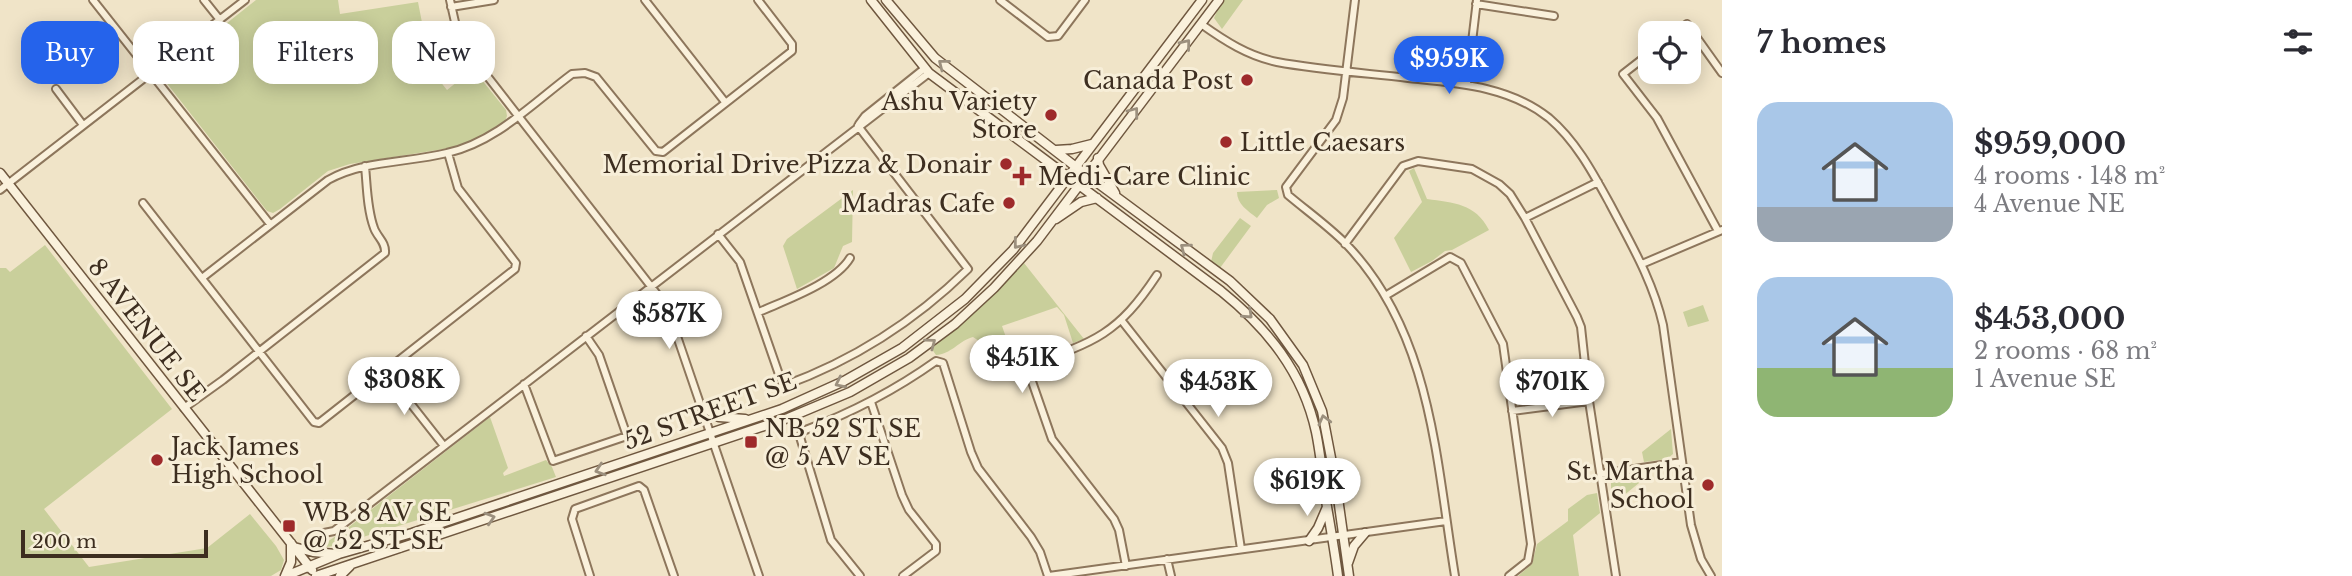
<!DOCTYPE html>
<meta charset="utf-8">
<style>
:root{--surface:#fff;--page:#f2f2f3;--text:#2b2b33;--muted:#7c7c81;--accent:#2563eb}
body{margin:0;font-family:"Libre Baskerville",serif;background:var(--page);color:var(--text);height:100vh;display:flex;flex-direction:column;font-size:26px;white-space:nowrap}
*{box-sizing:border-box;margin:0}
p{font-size:23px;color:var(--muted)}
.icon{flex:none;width:38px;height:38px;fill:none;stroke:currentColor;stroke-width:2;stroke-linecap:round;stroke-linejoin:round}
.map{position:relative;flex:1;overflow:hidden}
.details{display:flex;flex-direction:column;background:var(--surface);width:630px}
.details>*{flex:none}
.guide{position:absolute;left:21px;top:21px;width:665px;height:63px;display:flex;gap:14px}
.controls{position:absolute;left:1638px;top:21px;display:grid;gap:14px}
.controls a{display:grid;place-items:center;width:63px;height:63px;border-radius:14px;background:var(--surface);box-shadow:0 4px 18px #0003;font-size:35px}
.scale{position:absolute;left:21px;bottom:18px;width:187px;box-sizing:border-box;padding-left:7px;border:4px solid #3d2e20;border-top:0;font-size:19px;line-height:24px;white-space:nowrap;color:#3d2e20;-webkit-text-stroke:5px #f7eed8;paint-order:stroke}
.price{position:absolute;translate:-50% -60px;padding:0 16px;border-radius:24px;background:#fff;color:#222;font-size:23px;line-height:46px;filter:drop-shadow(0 2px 4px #0008)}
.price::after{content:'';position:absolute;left:50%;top:42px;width:21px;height:16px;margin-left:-10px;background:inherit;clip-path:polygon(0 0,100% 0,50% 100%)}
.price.active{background:var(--accent);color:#fff}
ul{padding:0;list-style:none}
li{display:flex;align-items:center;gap:21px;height:175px;padding:0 35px}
li span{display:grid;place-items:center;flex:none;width:196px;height:140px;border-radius:21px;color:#555}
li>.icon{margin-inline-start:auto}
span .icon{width:84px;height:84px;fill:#fffc;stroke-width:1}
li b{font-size:30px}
h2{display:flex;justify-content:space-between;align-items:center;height:84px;padding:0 35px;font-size:30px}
.pill{padding:0 24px;border-radius:21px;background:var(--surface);box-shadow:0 4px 18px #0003;font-size:24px;line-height:63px}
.pill.active{background:var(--accent);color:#fff}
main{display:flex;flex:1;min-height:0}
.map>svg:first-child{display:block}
.green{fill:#c9cf9b}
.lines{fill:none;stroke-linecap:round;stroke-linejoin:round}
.street-casing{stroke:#8d765c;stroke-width:10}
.secondary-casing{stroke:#6f573f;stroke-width:11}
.street{stroke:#faf1dc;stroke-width:6}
.secondary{stroke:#faf1dc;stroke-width:8}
.oneway{stroke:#9c907e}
.poi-dot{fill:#9e2a2b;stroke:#f7eed8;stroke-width:2.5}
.labels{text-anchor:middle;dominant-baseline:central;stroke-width:6;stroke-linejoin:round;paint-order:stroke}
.poi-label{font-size:24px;fill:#3d2e20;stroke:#f7eed8;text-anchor:end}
.street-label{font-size:24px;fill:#3d2e20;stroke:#f7eed8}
</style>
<main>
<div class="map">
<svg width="1722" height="576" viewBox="0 0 1722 576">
<rect width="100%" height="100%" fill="#f0e4c8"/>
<path class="green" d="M256,0H338L340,14L418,2L425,38L433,52L424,61L447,90L473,69L506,110L507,116L505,121L476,139L450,148L350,164L328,171L280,209L273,213L267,211L165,81L164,74L169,69Z
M1222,0H1243L1222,29L1214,18Z
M1414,168L1427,199C1454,203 1475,203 1489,230L1452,250L1445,251L1432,261L1411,272L1394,238L1422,202L1409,171Z
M853,190L852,242L843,246L834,268L797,289L783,246L787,239Z
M1277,190L1279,198L1267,205L1257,218C1248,211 1237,204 1237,192Z
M1240,218L1251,226L1220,268L1211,262L1213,253Z
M45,245L172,409L44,509L89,567L207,548L250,514L276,546L284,560L281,570L271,576H0V268H6L10,272Z
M1024,263L1084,339L1073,343L1064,315L1057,307L1002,326L1015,363L1020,365L1019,374L994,377L982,343L973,337C960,340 950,355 936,355L931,348L982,306Z
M1703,305L1709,321L1688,327L1683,312Z
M490,417L508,468L503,473L504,476L546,460L552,467L556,477L334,546L318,548L345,530Z
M1671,429L1673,454L1667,459L1644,462L1642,452Z
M1638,476L1639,483L1623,496L1611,498V481Z
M1597,493L1600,513L1573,535L1579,576H1518L1532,564L1537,544L1568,521V509L1587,495Z"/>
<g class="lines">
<g class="street-casing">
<path id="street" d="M93,0L270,224
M204,0L220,20
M450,0L457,31L463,45L667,307L759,576
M645,0L725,102
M1000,0L1048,37L1058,36L1085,0
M1355,0L1343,98L1336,120L1286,187L1288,195C1307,211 1328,226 1345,243C1432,332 1436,461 1455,576
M1476,4L1554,16
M451,7L494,0
M1201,24C1225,41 1248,56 1277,62C1320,70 1365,73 1408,78C1457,83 1509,86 1549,118C1576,141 1593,173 1610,204C1631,244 1653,281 1663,325L1691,525L1701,559L1711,576
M1675,33L1687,24L1722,73
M1650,53L1623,74L1657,118L1718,231
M1467,84L1477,0
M56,89L83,125
M859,124L865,116L925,68
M0,190L245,0
M143,203L314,422L319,423L515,269L516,263L458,188L448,153
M1525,218L1598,182
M718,234L740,262L783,386C852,361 915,321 968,269L858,126
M1345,244L1403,166L1418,161L1472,169L1499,184L1510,194L1525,218L1577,317L1581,327L1589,401L1616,576
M1642,264L1722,230
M202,278L328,180C364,160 407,163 447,153C496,142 533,103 572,74L585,73L596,77L656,151L663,152L792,51V44L758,0
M1385,296L1450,257L1461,263L1503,344L1531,544L1528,561L1509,576
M759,312C786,300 835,283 850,258
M1122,321L1222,448L1228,463L1241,549
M385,371L444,446
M524,384L553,461L627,436L599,355L586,336
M871,402L902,495L909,510L936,544V551L903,576
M184,408L223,380L385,253C386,242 377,237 374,228C367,209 367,186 365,166
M1512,411L1589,401
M1601,474L1682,462
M314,535L334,531L929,73
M1167,559L1171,576
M1126,566L1119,530L1114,519L1052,439L1028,370L1031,364C1095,342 1118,334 1157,275
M590,576L572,519L575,509L639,486L644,490L674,576
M860,576L831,540L800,437L803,431C851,413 894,391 936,361L943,363L971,452L978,468L1031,537L1040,552L1048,576
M1049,576L1446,521"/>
</g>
<g class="secondary-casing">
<path id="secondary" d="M871,0L929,73L1221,291C1267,328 1303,372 1316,432C1321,456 1323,482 1327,507C1331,530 1335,553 1338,576
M886,0L935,58L1076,167L1230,281L1270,319L1303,365L1322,411L1336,484L1349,576
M1056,150L1072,149L1092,144
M1098,158L1099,165L1115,193
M1049,163L1058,178L1059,189
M0,173L312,570
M1056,219L1081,202L1097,198
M703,407L719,417L745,419
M1309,541L1318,528L1327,507
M294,547L313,552L336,554
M1348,563L1354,546L1365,533
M285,576L291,562V543
M286,576L339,554L412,533L782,409L844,381L902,348L965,299L1013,250L1202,0
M316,576L788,418L850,392L909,358L955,324L994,288L1037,241L1219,0
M340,576L350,566"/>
</g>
<use href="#street" class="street"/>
<use href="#secondary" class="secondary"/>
</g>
<defs><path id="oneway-chevron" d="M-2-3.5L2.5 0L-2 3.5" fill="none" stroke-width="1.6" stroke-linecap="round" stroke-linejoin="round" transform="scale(1.75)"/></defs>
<g class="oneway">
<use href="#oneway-chevron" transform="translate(1186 44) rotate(-51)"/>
<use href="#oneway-chevron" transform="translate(943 64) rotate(-142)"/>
<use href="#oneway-chevron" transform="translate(1134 112) rotate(-53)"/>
<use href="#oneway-chevron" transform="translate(1018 244) rotate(128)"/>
<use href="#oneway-chevron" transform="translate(1185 248) rotate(-143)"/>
<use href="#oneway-chevron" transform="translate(1248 314) rotate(43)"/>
<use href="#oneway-chevron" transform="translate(931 343) rotate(-37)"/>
<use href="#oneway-chevron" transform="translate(840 383) rotate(154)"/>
<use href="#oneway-chevron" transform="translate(1324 420) rotate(-104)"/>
<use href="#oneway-chevron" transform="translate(600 470) rotate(162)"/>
<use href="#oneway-chevron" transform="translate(490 518) rotate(-17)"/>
</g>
<g class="poi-dot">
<circle cx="1247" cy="80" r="7"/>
<circle cx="1051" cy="115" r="7"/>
<circle cx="1226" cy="142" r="7"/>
<circle cx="1006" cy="164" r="7"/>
<path d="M1018.5 165.5h7v7h7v7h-7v7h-7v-7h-7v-7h7z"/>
<circle cx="1009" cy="203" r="7"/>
<rect x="744" y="435" width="14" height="14" rx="3.5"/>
<circle cx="157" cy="460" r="7"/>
<circle cx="1708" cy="485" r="7"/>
<rect x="282" y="519" width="14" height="14" rx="3.5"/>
</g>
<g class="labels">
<g class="poi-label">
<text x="1233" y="80">Canada Post</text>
<text x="1037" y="101">Ashu Variety<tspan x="1037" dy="28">Store</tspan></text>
<text x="1240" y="142" text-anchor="start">Little Caesars</text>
<text x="992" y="164">Memorial Drive Pizza &amp; Donair</text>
<text x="1038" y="176" text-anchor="start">Medi-Care Clinic</text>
<text x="995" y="203">Madras Cafe</text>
<text x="765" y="428" text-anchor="start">NB 52 ST SE<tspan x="765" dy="28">@ 5 AV SE</tspan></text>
<text x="171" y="446" text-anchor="start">Jack James<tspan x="171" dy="28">High School</tspan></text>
<text x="1694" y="471">St. Martha<tspan x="1694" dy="28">School</tspan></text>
<text x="303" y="512" text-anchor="start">WB 8 AV SE<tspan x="303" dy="28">@ 52 ST SE</tspan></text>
</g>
<g class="street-label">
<text transform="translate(147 330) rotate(52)">8 AVENUE SE</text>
<text transform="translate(710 411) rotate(-20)">52 STREET SE</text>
</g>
</g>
</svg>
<div class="controls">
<a><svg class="icon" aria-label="locate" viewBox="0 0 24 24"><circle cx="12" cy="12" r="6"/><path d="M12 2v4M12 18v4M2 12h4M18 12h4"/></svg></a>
</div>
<div class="scale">200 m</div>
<b class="price active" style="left:1449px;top:96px">$959K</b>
<b class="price" style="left:669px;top:351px">$587K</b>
<b class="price" style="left:1022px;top:395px">$451K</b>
<b class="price" style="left:404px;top:417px">$308K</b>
<b class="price" style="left:1218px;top:419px">$453K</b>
<b class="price" style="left:1552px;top:419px">$701K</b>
<b class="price" style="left:1307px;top:518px">$619K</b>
<div class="guide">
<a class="pill active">Buy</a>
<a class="pill">Rent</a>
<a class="pill">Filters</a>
<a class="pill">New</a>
</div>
</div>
<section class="details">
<h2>7 homes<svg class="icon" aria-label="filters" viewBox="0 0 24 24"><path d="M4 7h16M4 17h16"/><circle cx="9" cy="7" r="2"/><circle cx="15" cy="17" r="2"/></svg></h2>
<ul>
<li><span style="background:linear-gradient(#a9c7e8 75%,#9aa5b1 0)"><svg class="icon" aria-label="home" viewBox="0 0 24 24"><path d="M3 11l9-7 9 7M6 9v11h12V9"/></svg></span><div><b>$959,000</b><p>4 rooms · 148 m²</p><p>4 Avenue NE</p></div></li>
<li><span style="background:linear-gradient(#a9c7e8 65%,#8fb573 0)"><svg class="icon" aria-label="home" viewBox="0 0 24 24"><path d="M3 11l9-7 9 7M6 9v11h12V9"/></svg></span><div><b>$453,000</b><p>2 rooms · 68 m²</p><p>1 Avenue SE</p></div></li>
</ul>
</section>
</main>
